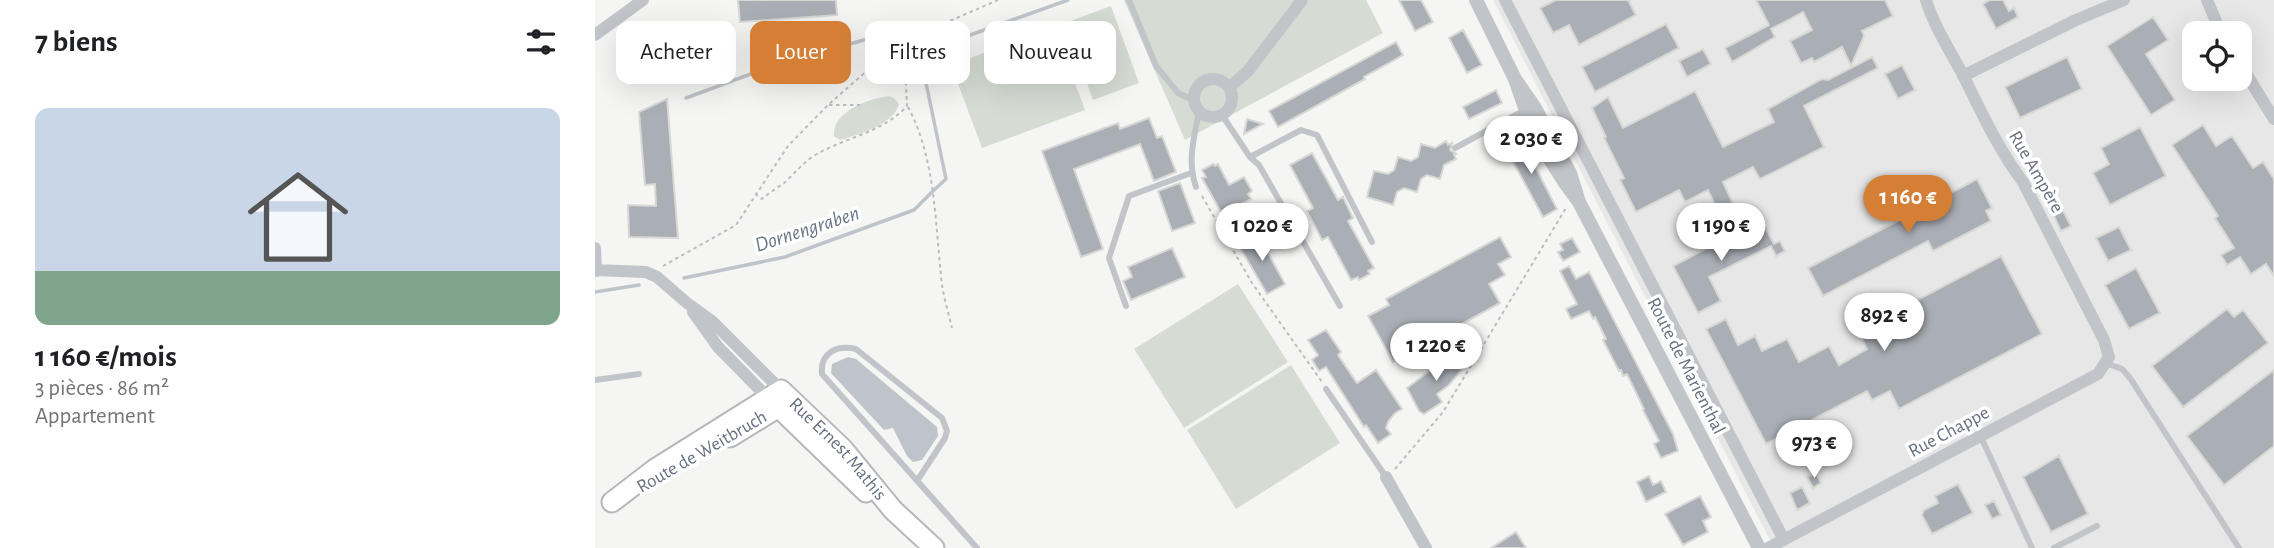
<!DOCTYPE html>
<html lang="fr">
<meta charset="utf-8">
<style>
:root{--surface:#fff;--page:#f6f6f6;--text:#202124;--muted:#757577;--accent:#d47f35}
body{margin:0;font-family:"Alegreya Sans",sans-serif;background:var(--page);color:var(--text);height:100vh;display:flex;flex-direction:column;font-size:26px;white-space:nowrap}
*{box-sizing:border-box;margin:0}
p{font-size:23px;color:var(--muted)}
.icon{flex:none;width:38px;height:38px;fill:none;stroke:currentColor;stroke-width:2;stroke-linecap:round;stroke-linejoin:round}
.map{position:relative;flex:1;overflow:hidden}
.sheet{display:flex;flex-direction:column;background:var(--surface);width:595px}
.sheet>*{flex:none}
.guide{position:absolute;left:21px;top:21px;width:665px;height:63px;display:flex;gap:14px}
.fabs{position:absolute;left:1587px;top:21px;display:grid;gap:14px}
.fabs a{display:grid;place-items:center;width:70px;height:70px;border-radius:14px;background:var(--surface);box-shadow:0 7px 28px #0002;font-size:35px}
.price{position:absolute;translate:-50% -60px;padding:0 16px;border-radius:24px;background:#fff;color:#222;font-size:23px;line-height:46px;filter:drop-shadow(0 2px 4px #0008)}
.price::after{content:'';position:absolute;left:50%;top:42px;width:21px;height:16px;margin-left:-10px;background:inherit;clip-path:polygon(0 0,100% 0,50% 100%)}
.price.current{background:var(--accent);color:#fff}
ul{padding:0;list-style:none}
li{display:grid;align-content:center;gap:14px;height:371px;padding:0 35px}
li span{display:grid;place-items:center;height:217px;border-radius:14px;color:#555}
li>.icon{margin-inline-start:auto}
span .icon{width:126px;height:126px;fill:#fffc;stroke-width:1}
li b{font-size:30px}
h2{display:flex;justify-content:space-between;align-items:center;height:84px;padding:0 35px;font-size:30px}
.pill{padding:0 24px;border-radius:14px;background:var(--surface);box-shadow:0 7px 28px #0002;font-size:24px;line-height:63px}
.pill.current{background:var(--accent);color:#fff}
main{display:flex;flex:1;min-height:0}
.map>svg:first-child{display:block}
.built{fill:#e6e7e6;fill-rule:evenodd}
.green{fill:#d6dcd4}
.water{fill:#bec4ca}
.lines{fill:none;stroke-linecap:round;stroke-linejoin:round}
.stream{stroke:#bec4ca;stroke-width:3.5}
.building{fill:#aaafb6;stroke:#d7d7d5;stroke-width:2}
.primary-casing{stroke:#b5b7bb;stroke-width:23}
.path{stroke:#bbbcbf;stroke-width:2;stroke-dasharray:3.5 3.5;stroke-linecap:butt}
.service{stroke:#c1c4c8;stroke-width:6}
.minor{stroke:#c1c4c8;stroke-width:12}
.tertiary{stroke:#c1c4c8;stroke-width:14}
.primary{stroke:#fff;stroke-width:19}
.labels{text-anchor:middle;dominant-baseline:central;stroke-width:7;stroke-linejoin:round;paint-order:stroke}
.street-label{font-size:19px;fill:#677081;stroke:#fff}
.water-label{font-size:21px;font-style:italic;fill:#697685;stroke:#fff}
</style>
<main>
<section class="sheet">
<h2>7 biens<svg class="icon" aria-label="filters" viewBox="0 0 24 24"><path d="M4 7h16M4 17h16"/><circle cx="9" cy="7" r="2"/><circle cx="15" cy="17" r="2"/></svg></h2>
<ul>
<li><span style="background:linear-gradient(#c9d6e8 75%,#7fa58c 0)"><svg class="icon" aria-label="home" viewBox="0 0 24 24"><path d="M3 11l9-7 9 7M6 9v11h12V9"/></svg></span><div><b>1 160 €/mois</b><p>3 pièces · 86 m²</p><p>Appartement</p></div></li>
</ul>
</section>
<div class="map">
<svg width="1679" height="548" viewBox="0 0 1679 548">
<rect width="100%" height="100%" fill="#f5f6f3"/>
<path class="built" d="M898,0H1679V548H1179ZM1600,33H1645V79H1600Z"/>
<path class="green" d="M529,0H771L788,33L590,140Z
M516,6L544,83L498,100L470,23Z
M459,27L490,110L387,148L356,65Z
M294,96L299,98L304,104C299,124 267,133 250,139L245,140L239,136C237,111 274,99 294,96Z
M643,284L693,362L589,428L539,349Z
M696,365L745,443L641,509L592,430Z"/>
<path class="water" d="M253,357L261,359L342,427L343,436L327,460L318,462L312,456L298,428L289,430L236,373L237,364Z"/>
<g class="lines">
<path class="stream" d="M339,48L473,0
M91,98L172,68L174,61L182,64L287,35
M337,192L351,179L325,54L338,48
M89,278L190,257L319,210L336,193
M0,292L44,285"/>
</g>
<path class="building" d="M143,0H241L242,15L145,22Z
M804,0H826L838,22L820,31Z
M961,0H1033L1041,15L984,45L974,25L958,33L945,8Z
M1161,0H1290L1298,16L1267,31L1269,35L1267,41L1256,66L1247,47L1219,62L1217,58L1206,63L1195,41L1217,30L1208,12L1176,29L1180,37L1137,62L1130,48L1174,25Z
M1395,0H1408L1414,11L1419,8L1423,17L1401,29L1388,4Z
M1558,17L1573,40L1551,54L1580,100L1556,115L1512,46Z
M1071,24L1084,48L1000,92L987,67Z
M868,30L887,65L872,73L854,38Z
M801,42L808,55L769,77L770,79L683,127L674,111Z
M1108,49L1116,64L1092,77L1084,61Z
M1277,57L1283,68L1209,106L1229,147L1165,179L1158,167L1128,182L1140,208L1128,214L1124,206L1121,207L1113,190L1090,202L1084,190L1041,212L1025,180L1029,178L1009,138L1011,137L997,108L1013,97L1028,128L1100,91L1128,147L1179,122L1173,109L1227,79L1233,80Z
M1472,57L1487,89L1425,118L1410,87Z
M1307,65L1320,90L1303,99L1290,74Z
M901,90L907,103L874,119L868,107Z
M72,99L83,238L34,237L33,205L61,206L60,184L50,185L44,112Z
M554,118L562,138L567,136L581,172L559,181L545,144L479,169L508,249L486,257L447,151L523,123L525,129Z
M652,119L668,124L649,134Z
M1608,125L1621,146L1637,136L1658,168L1668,162L1679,179V276L1671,264L1656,274L1645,257L1632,265L1626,255L1639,248L1620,218L1623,216L1577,145Z
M1545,127L1571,176L1515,205L1498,173L1514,164L1506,148Z
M925,137L962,209L948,217L909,145Z
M851,141L853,145L857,143L855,150L861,154L859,155L861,159L849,165L845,179L832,175L826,179L822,192L809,188L802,192L798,205L772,197L779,171L793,174L799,170L803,157L816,161L823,157L826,144L840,148Z
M717,153L743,200L748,197L758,218L753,221L779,268L773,271L775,274L764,280L763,277L756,280L733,237L727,240L712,211L718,208L695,165Z
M618,164L620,166L623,164L634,185L649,177L657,191L653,194L656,199L640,207L641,214H627L607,178L611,177L607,170Z
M1382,179L1397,208L1391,211L1396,221L1338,251L1333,241L1228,296L1213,268L1316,214L1311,205L1345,188L1350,196Z
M585,183L600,223L577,231L563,191Z
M1466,207L1476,226L1466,231L1457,212Z
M1166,220L1179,244L1185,241L1190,251L1181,256L1176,246L1114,277L1126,301L1103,313L1078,266Z
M1524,227L1536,250L1513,261L1501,238Z
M662,233L690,284L672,294L643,244Z
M905,237L916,257L903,264L910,275L894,284L905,303L798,362L773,316L794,305L791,299Z
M977,238L985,252L968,261L963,252L968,250L965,244Z
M577,248L590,277L536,300L528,281L537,277L533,267Z
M1406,256L1447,334L1304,409L1295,391L1277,400L1272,391L1171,444L1111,329L1131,319L1143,345L1160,336L1167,351L1192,339L1204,362L1234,346L1244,365L1272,349L1263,331Z
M974,266L981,279L994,272L1078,434L1083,451L1066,458L1059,444L1064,441L1048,410L1049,409L1032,374L1028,376L1026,370L1024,371L1008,340L1011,339L1000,317L998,319L994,311L976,319L971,309L982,304L965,271Z
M1541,268L1565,313L1534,329L1510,285Z
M1632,309L1639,317L1648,310L1673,343L1588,407L1557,366Z
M731,330L746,352L743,355L762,383L781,370L807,409L800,413L793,422L791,428L796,434L783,443L771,425L769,427L731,367L724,371L717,360L723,355L713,340Z
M856,351L873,362L854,385L842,394L847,402L829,414L824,411L812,388L850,359Z
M1679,370V446L1629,485L1592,436Z
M1464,456L1493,514L1456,532L1428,477Z
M1221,473L1226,483L1218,488L1212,477Z
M1054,476L1058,485L1066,481L1071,492L1051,502L1042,482Z
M1363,484L1378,513L1337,534L1327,515L1329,510L1343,503L1340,496Z
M1207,487L1215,503L1202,510L1195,493Z
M1105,496L1116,517L1108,521L1113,532L1088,545L1070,514Z
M1399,501L1406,515L1397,519L1390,505Z
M921,532L931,548H896Z"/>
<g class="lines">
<g class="primary-casing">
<g id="primary">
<path d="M177,401L271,492"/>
<path d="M135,437L187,405"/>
<path id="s1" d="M17,502L60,469L186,390L248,449L298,510L339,548"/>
</g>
</g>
<path class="path" d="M329,35L346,59
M234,105H265
M313,107C340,157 340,220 346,275C347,293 353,311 357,328
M160,194L167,199C174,193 182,188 189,183C199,174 207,164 217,157C249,137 286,134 312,106L311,85L299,51
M607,196L657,283L727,382
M68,266L141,225L193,146L233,105L283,61L341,27L403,0
M800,469L848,412L971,208"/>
<path class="service" d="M534,0L561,66L583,93L598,100
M627,115L655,157L664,165L745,306
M860,148L932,109
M655,157L706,130L722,135L777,242
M601,187C592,161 599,138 604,112
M531,306L514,258L534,196L596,173
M1511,363L1527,369L1535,378L1644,548
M0,380L44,374
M731,389L791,477
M1386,437L1437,548
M322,481L350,438L352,431L347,418L261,349C242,345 225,352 227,374L382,548
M1459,548L1502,526"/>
<path class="minor" d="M910,0L1189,540
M1612,0L1626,33
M0,35L48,0
M1645,64L1679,119
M1368,76L1481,20L1529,0
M599 98a19 19 0 1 1 38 0a19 19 0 1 1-38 0Z
M634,88L653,71L707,0
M0,248L1,271
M0,270L51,272L62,277L92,303L117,321L186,390
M98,312L123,347L174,399
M791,477L831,548
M1173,548L1503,374L1514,357L1509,340L1428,182C1403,149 1386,111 1367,73C1354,49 1339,26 1331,0"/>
<path class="tertiary" d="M881,0L920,79L940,108L975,173L984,202C955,165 934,124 920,79
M984,202L1164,548"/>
<use href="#primary" class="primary"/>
</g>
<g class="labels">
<g class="street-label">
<text transform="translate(1441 172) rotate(60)">Rue Ampère</text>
<text transform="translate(1091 366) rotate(63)">Route de Marienthal</text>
<text transform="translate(1354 432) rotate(-28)">Rue Chappe</text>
<text stroke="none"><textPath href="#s1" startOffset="285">Rue Ernest Mathis</textPath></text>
<text transform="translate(107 452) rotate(-30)">Route de Weitbruch</text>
</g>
<g class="water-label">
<text transform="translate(212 229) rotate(-18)">Dornengraben</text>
</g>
</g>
</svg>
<div class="fabs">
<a><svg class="icon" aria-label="locate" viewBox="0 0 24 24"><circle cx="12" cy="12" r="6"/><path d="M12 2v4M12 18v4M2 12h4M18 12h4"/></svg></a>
</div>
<b class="price" style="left:936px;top:176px">2 030 €</b>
<b class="price current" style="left:1313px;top:235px">1 160 €</b>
<b class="price" style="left:667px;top:263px">1 020 €</b>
<b class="price" style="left:1126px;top:263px">1 190 €</b>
<b class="price" style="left:1289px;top:353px">892 €</b>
<b class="price" style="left:841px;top:383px">1 220 €</b>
<b class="price" style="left:1219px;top:480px">973 €</b>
<div class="guide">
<a class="pill">Acheter</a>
<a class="pill current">Louer</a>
<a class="pill">Filtres</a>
<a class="pill">Nouveau</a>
</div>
</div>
</main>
